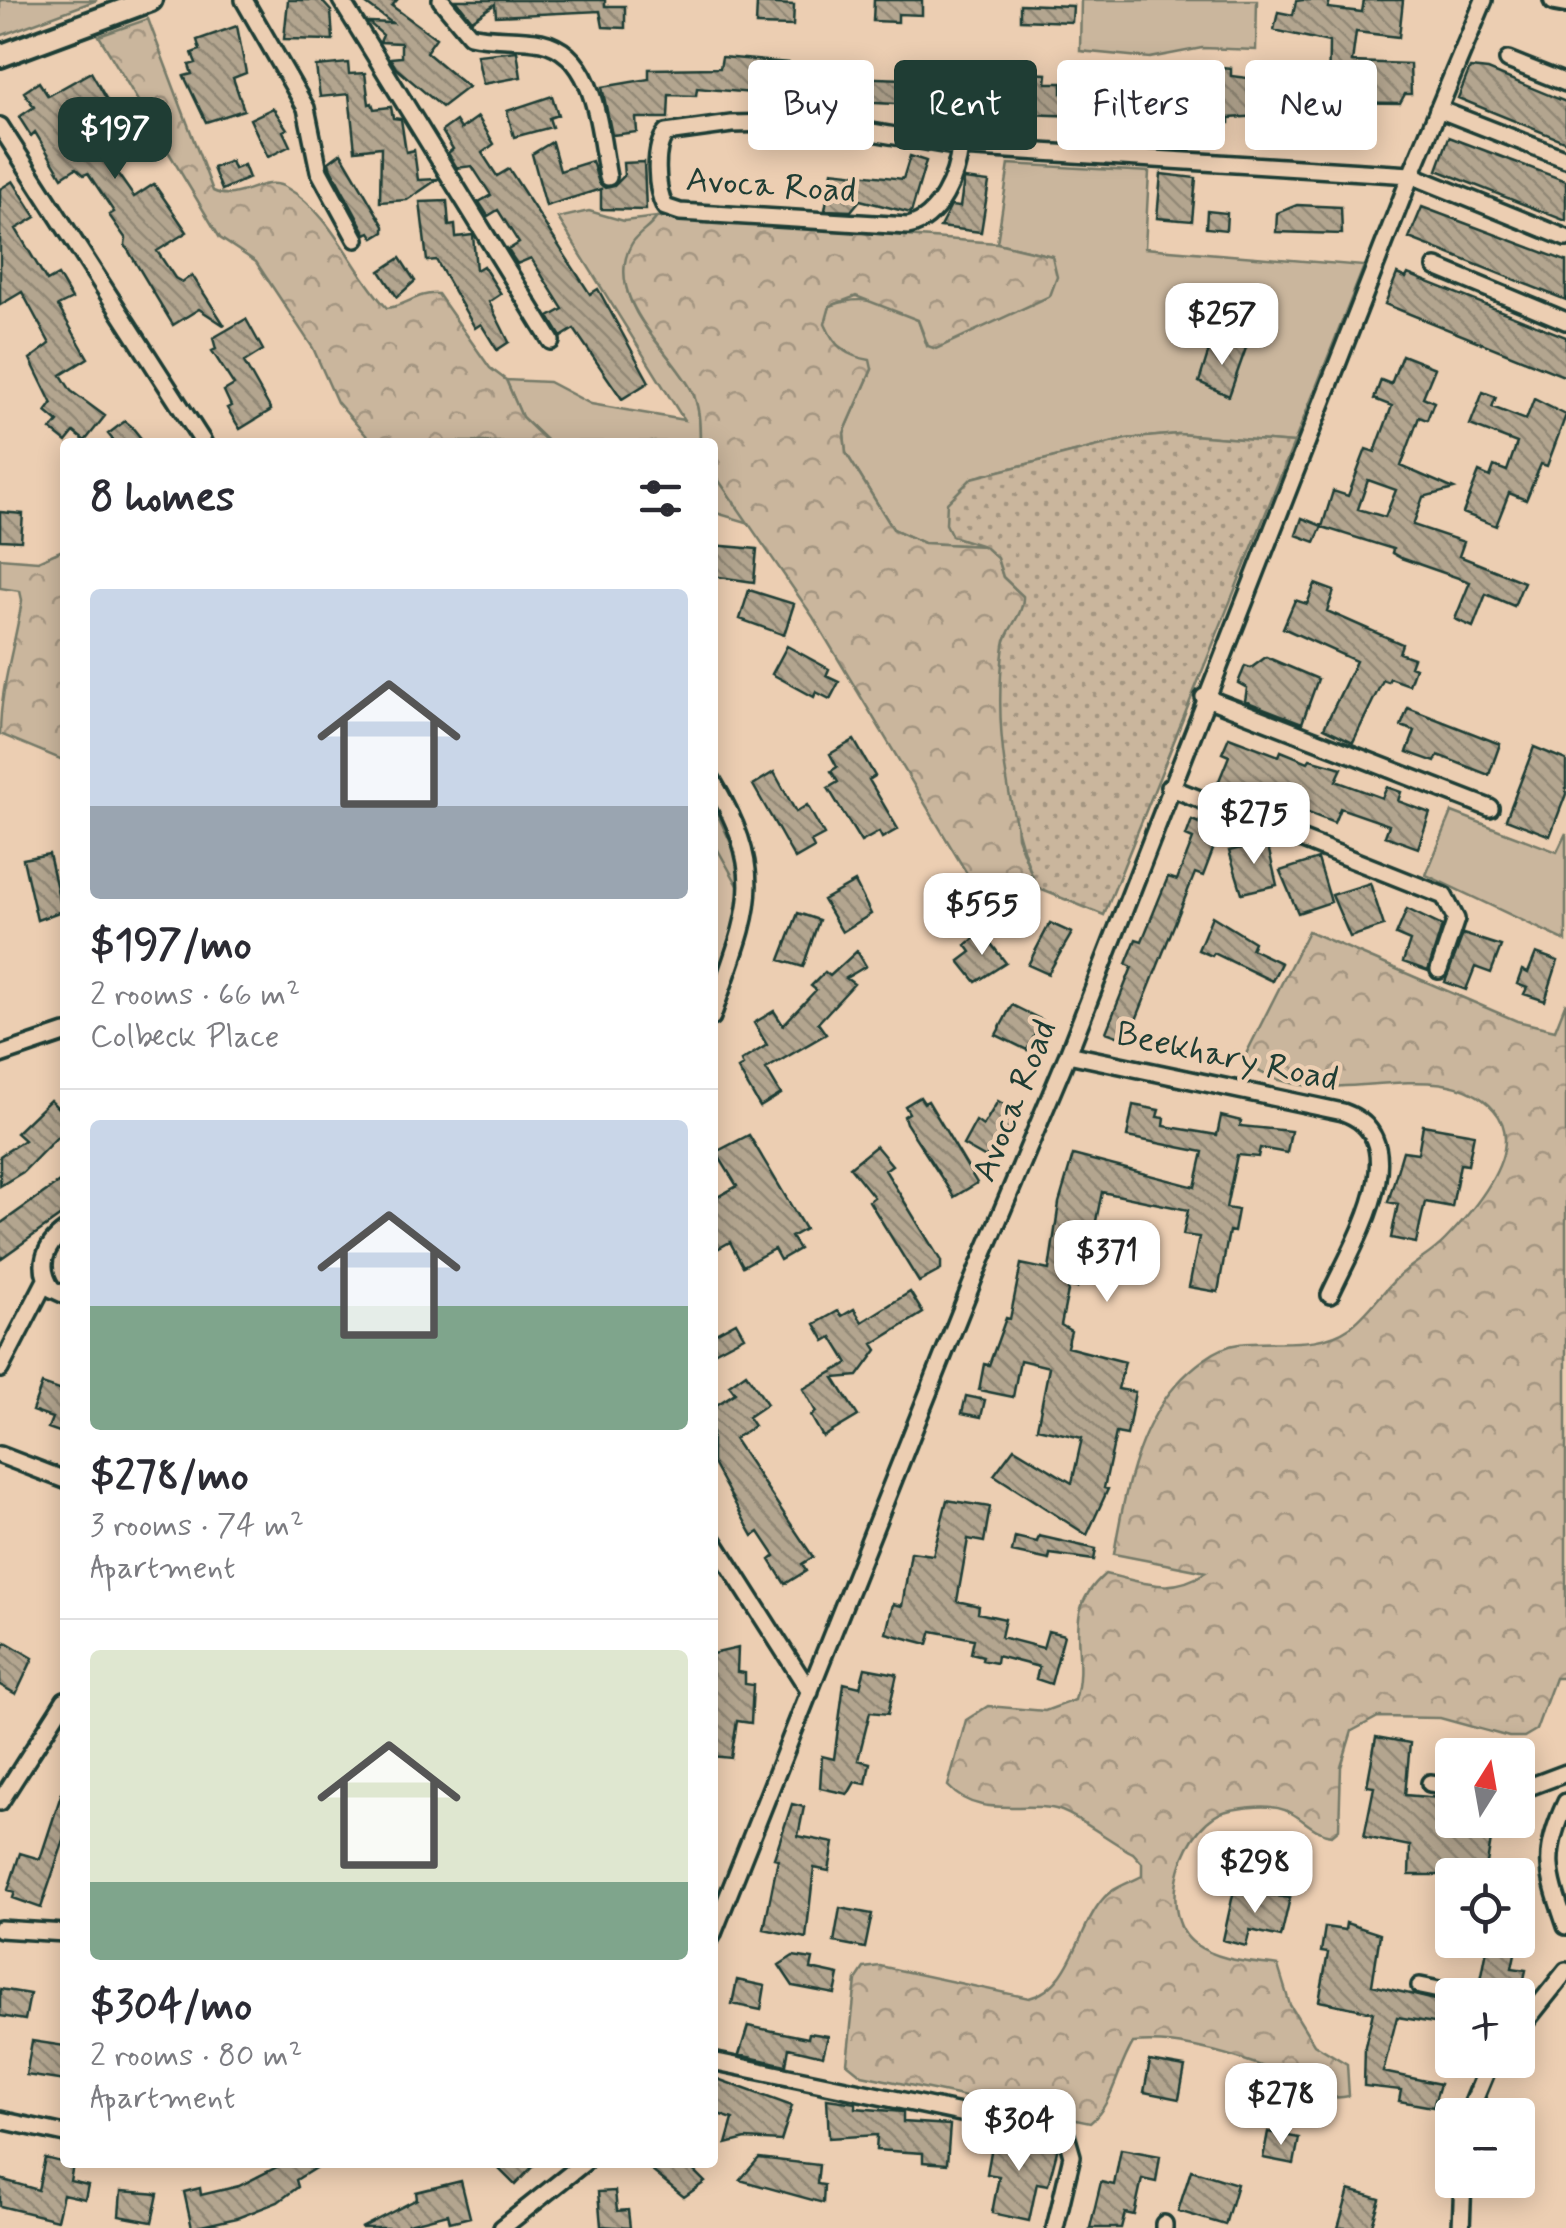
<!DOCTYPE html>
<meta charset="utf-8">
<style>
:root{--surface:#fff;--page:#f2f2f3;--text:#2b2b33;--muted:#7c7c81;--line:#e1e1e2;--accent:#1f3d34}
body{margin:0;font-family:Mynerve,sans-serif;background:var(--page);color:var(--text);height:100vh;display:flex;flex-direction:column;font-size:38px;white-space:nowrap}
*{box-sizing:border-box;margin:0}
p{font-size:32px;color:var(--muted)}
.icon{flex:none;width:55px;height:55px;fill:none;stroke:currentColor;stroke-width:2;stroke-linecap:round;stroke-linejoin:round}
.map{position:relative;flex:1;overflow:hidden}
.drawer{position:absolute;left:60px;top:438px;width:658px;height:1730px;display:flex;flex-direction:column;background:var(--surface);border-radius:10px;box-shadow:0 5px 25px #0003}
.drawer>*{flex:none}
.hud{position:absolute;left:748px;top:60px;width:668px;height:90px;display:flex;gap:20px}
.needle{width:65px;rotate:11deg}
.buttons{position:absolute;left:1435px;top:1738px;display:grid;gap:20px}
.buttons a{display:grid;place-items:center;width:100px;height:100px;border-radius:10px;background:var(--surface);box-shadow:0 5px 25px #0003;font-size:50px}
.price{position:absolute;translate:-50% -85px;padding:0 22px;border-radius:20px;background:#fff;color:#222;font-size:32px;line-height:65px;filter:drop-shadow(0 2px 5px #0008)}
.price::after{content:'';position:absolute;left:50%;top:60px;width:30px;height:22px;margin-left:-15px;background:inherit;clip-path:polygon(0 0,100% 0,50% 100%)}
.price.current{background:var(--accent);color:#fff}
ul{padding:0;list-style:none}
li{display:grid;align-content:center;gap:20px;height:530px;padding:0 30px}
li+li{border-top:2px solid var(--line)}
li span{display:grid;place-items:center;height:310px;border-radius:10px;color:#555}
li>.icon{margin-inline-start:auto}
span .icon{width:180px;height:180px;fill:#fffc;stroke-width:1}
li b{font-size:42px}
h2{display:flex;justify-content:space-between;align-items:center;height:120px;padding:0 30px;font-size:42px}
.tag{padding:0 35px;border-radius:10px;background:var(--surface);box-shadow:0 5px 25px #0003;font-size:35px;line-height:90px}
.tag.current{background:var(--accent);color:#fff}
.map>svg:first-child{display:block}
.built{fill:#dbc2a8}
.green{fill:#cab69d;stroke:#747a68;stroke-width:2.5}
.forest{fill:url(#forest-crowns);stroke:#747a68;stroke-width:2.5}
.park{fill:url(#park-dots);stroke:#747a68;stroke-width:2.5}
.building{fill:url(#building-back-hatch);stroke:#1f3d34;stroke-width:2.5;fill-rule:evenodd}
.lines{fill:none;stroke-linecap:round;stroke-linejoin:round}
.street-casing{stroke:#1f3d34;stroke-width:22}
.secondary-casing{stroke:#1f3d34;stroke-width:28}
.street{stroke:#ecceb2;stroke-width:15}
.secondary{stroke:#ecceb2;stroke-width:20}
.labels{text-anchor:middle;dominant-baseline:central;stroke-width:9;stroke-linejoin:round;paint-order:stroke}
.street-label{font-size:35px;fill:#1f3d34;stroke:#ecceb2}
</style>
<div class="map">
<svg width="1566" height="2228" viewBox="0 0 1566 2228">
<defs>
<pattern id="forest-crowns" width="20" height="18" patternUnits="userSpaceOnUse" patternTransform="scale(2.5)"><rect width="20" height="18" fill="#cab69d"/><path d="M2 6a3 3 0 1 1 6 0M12 15a3 3 0 1 1 6 0" fill="none" stroke="#a39581"/></pattern>
<pattern id="park-dots" width="8" height="8" patternUnits="userSpaceOnUse" patternTransform="scale(2.5)"><rect width="8" height="8" fill="#cab69d"/><path d="M2 2h.1M6 6h.1" fill="none" stroke="#a39581" stroke-width="1.8" stroke-linecap="round"/></pattern>
<pattern id="building-back-hatch" width="6" height="6" patternUnits="userSpaceOnUse" patternTransform="scale(2.5)"><rect width="6" height="6" fill="#b3a58f"/><path d="M-1 5l2 2M0 0l6 6M5-1l2 2" fill="none" stroke="#918876"/></pattern>
</defs>
<rect width="100%" height="100%" fill="#ecceb2"/>
<filter id="ink" filterUnits="userSpaceOnUse"><feTurbulence type="fractalNoise" baseFrequency=".01" numOctaves="2"/><feDisplacementMap in="SourceGraphic" scale="20" xChannelSelector="R" yChannelSelector="G"/><feConvolveMatrix kernelMatrix="1 2 1 2 8 2 1 2 1" color-interpolation-filters="sRGB"/></filter>
<g filter="url(#ink)">
<path class="built" d="M713,841L741,891L713,981Z"/>
<path class="green" d="M0,0H97L0,36Z
M1081,0H1257L1256,50L1202,48L1150,58L1080,51Z
M1009,164L1149,172L1145,248L1364,266L1294,443L1178,434L1127,439L972,478L952,536L984,546L924,543L893,529L846,453L844,433L872,369L833,342L824,324L830,306C868,292 883,305 918,320L927,346L1052,256L997,243Z
M589,211L624,221L657,217C646,235 627,244 625,268C621,314 671,353 691,389C700,406 700,424 700,442H548L522,417L506,380L549,382L591,404L684,420L558,218Z
M712,472L753,524L713,512Z
M712,803L739,860L741,891L713,841Z
M1452,812L1557,852L1566,833V941L1426,875Z"/>
<path class="forest" d="M148,19L213,191C240,204 262,173 287,188C333,214 353,273 387,308C406,306 418,292 438,294L490,368L506,380L522,417L548,442H372L337,402L313,348L256,262L220,238L99,36Z
M657,217L997,243L1052,256L1057,277L1050,296L936,349L928,346L918,320L856,296L830,306L825,324C835,347 845,356 870,360L872,369L844,433L846,453L893,529L924,543L984,546L997,558L1003,577L1023,596L1024,606L1005,640L1017,837L1037,888L1011,931L999,927L813,617L713,472L712,442H700C700,424 700,406 691,389C669,349 603,297 631,245C637,233 650,229 657,217Z
M65,549V761L0,734C0,688 15,646 22,600L20,591L0,588V558L38,561Z
M1308,931L1517,1021L1555,1030L1566,1002V1678H1555L1536,1730L1524,1737H1509L1440,1718L1378,1717L1352,1731L1341,1767L1339,1829L1332,1835C1315,1833 1306,1821 1291,1813C1273,1803 1250,1807 1231,1810C1183,1818 1154,1914 1195,1944C1218,1961 1251,1962 1278,1966L1290,2005L1314,2044L1347,2064L1349,2096C1315,2104 1287,2076 1256,2064C1219,2051 1172,2039 1133,2043C1117,2069 1113,2104 1090,2123L862,2075L847,2063L856,1980L864,1968L880,1966L1029,1998C1073,1986 1077,1929 1102,1900C1111,1888 1129,1883 1142,1876V1863L1133,1853C1112,1843 1071,1810 1051,1808C1015,1803 976,1817 948,1786L966,1720L988,1706L1045,1711L1075,1700C1090,1649 1058,1615 1105,1574C1145,1582 1170,1596 1206,1572L1114,1554C1123,1498 1137,1429 1176,1385C1190,1369 1217,1346 1239,1344C1274,1339 1317,1350 1350,1327C1367,1315 1381,1293 1397,1278C1411,1264 1431,1255 1445,1240C1471,1213 1529,1149 1494,1110C1437,1045 1314,1123 1243,1060Z"/>
<path class="park" d="M1178,434L1294,443L1104,915L1037,888C1007,814 993,724 1004,645C1007,627 1024,616 1023,596L1003,577L997,558L984,546L952,536L946,524L947,503L972,478L1126,439Z"/>
<path class="building" d="M288,0H321L331,11L333,40L284,39Z
M361,0H397L392,6L436,38L426,52L468,87L442,107L396,68L390,58L401,57V43L380,42L383,35L368,22L392,23Z
M456,0H605V6H625V28L603,27L600,11L496,16L495,4L472,20Z
M874,0H922V15L898,14V22L873,21Z
M1303,0H1330L1328,8L1362,12L1364,0H1403L1399,37L1356,32L1352,62L1410,64L1411,94H1405L1400,103L1328,102L1329,42L1274,30L1278,12L1293,15L1296,1Z
M757,3L794,5L793,26L756,25Z
M1020,4L1073,6L1072,22L1020,20Z
M237,26L246,73L233,78L244,110L206,122L184,76L192,74L189,65L196,63L192,53L200,50L197,40Z
M517,51L521,77L483,84L477,55Z
M722,57L788,63L787,96L697,88L696,96L669,95L668,118H636L637,132L612,135L602,87L649,79V69L720,68Z
M348,63L349,74L365,73L369,104L372,103L374,109L391,107L393,118L401,119L406,152L414,150L418,180L438,179L407,200L380,202L381,147L355,150L349,94L320,97L316,66Z
M1210,66L1231,68V76L1248,78V94L1263,95L1262,116L1229,118V123L1178,122V126L1143,128L1138,127L1139,117H1108V126H1088V122L1075,121L1076,116L1028,114L1029,98L996,97L994,117L954,112V107L817,100V76L935,80V86L962,90L964,82H1010L1029,79V73L1047,74L1046,83H1062V94L1092,95V84H1101V72L1126,71L1125,80L1157,81V86H1209Z
M1470,68L1488,70L1566,102V142L1458,98Z
M91,72L123,128L135,121L150,145L113,167L134,197L154,184L187,232L157,251L175,278L182,282L192,275L225,326L199,309L173,325L125,245L126,239L109,215L114,212L88,173L84,175L76,168L62,177L35,132L31,136L19,117L34,107L24,92L39,82L48,96Z
M552,96L558,115L549,118L552,127L514,137L507,111Z
M273,108L287,129L283,131L290,146L268,157L250,119Z
M478,117L494,144L482,153L497,176L509,169L590,294L598,289L649,382L622,399L574,329L561,337L549,317L563,309L531,258L517,264L508,250L519,243L498,210L488,216L479,202L491,195L472,166L457,168L448,153L453,149L442,131L456,121L461,129Z
M1449,137L1566,181V221L1437,170Z
M552,142L560,171L592,161L599,183L605,188L614,186L624,176L623,163L644,162L646,210L601,209V189L546,206L532,154Z
M341,153L384,226V232L374,238L370,232L366,234L330,167L329,162Z
M910,156L926,161L911,213L860,200L851,211L825,210L832,171L903,179Z
M231,161L234,169L244,165L249,178L222,190L213,168Z
M1161,174L1196,178L1192,221L1157,218Z
M964,179L989,182L981,232L940,227L951,206L960,207Z
M13,181L36,217L16,229L47,281L58,275L72,299L58,306L88,358L61,375L71,391L105,416L85,441L74,432L66,442L51,430L58,422L46,412L52,404L30,359L50,344L22,292L0,305V189Z
M447,201L449,226L455,225L456,237L473,235L476,270L483,266L501,294L489,302L509,342L497,350L481,324L475,328L436,260L427,261L420,202Z
M1297,205L1341,207L1342,234L1276,232L1277,213Z
M1422,207L1566,261V300L1409,238Z
M1207,211L1227,213L1226,230L1206,228Z
M400,258L415,281L397,297L380,271Z
M1397,274L1406,278L1408,274L1566,337V377L1385,304Z
M246,319L263,350L244,362L271,410L240,429L227,408L231,406L224,391L234,385L212,351L216,349L213,338Z
M1230,343L1246,348L1229,396L1199,382L1210,347L1227,353Z
M1402,355L1435,368L1423,397L1434,402L1427,420L1419,417L1401,466L1454,489L1423,497L1413,525L1464,542L1459,556L1524,582L1514,606L1486,594L1473,627L1455,619L1470,582L1401,558L1392,553L1393,549L1322,527L1333,491L1348,496L1366,449L1375,452L1392,406L1374,399L1381,380L1391,384ZM1368,480L1396,490L1385,517L1358,509Z
M1483,392L1496,397L1492,407L1526,420L1534,399L1566,415L1547,466L1541,464L1526,500L1509,493L1496,526L1463,513L1479,472L1490,477L1494,466L1507,471L1517,443L1470,425Z
M125,421L131,426L144,442H110L113,440L108,434Z
M0,512L23,514L21,541L0,540Z
M1302,518L1322,526L1315,542L1296,535Z
M712,545L757,549L754,582L712,576Z
M1315,584L1334,591L1327,611L1402,644L1399,653L1413,658L1410,666L1415,668L1409,685L1390,678L1388,682L1383,680L1353,742L1324,728L1356,661L1283,628L1295,600L1307,604Z
M749,590L794,604L784,635L740,619Z
M787,646L829,669L826,676L839,682L830,699L816,692L814,697L772,674Z
M1266,657L1318,679L1302,723L1245,701L1247,688L1238,683L1245,666L1251,668Z
M1408,708L1500,744L1489,775L1438,755L1435,762L1407,752L1415,731L1401,726Z
M1229,737L1279,756L1281,751L1308,762L1310,759L1342,768L1336,781L1382,798L1387,787L1401,792L1398,801L1430,813L1418,848L1385,836L1389,825L1340,808L1334,823L1275,800L1271,809L1234,794L1231,800L1214,793L1229,756L1222,753Z
M854,740L875,776L869,780L898,829L882,838L879,832L861,842L828,788L838,782L831,771L837,767L830,754Z
M1534,747L1566,760V794L1550,836L1506,819Z
M774,772L796,812L807,805L824,835L811,842L814,848L795,859L753,785Z
M1203,813L1224,821L1203,876L1195,873L1128,1040L1106,1032L1132,967L1126,964L1136,939L1142,941L1168,877L1177,880L1193,839L1186,836L1192,820L1199,823Z
M1267,842L1277,885L1242,893L1229,851Z
M49,854L62,911L37,920L23,859Z
M1318,859L1331,902L1298,913L1280,871Z
M855,882L871,914L842,932L823,900Z
M1370,883L1384,926L1350,937L1332,895Z
M1407,909L1442,926L1428,971L1403,962L1410,941L1396,935Z
M798,913L819,920L803,967L780,960Z
M1212,916L1254,942L1251,949L1281,963L1272,981L1214,953L1212,956L1198,950Z
M1050,923L1072,933L1048,974L1028,965Z
M982,932L1006,963L976,982L959,961L971,952L966,945Z
M1463,934L1501,946L1491,973L1475,967L1466,990L1445,982Z
M857,951L866,966L846,978L854,984L818,1023L826,1034L766,1069L781,1094L760,1107L738,1069L743,1066L741,1061L767,1045L754,1023L774,1011L783,1025L816,990L811,986L825,972L830,976Z
M1536,953L1558,961L1545,1001L1524,994L1527,988L1517,984L1522,970L1528,973Z
M1012,1005L1042,1020L1027,1050L996,1035Z
M920,1097L924,1103L928,1101L977,1183L954,1197L906,1123L904,1116L909,1113L905,1106Z
M50,1100L65,1115V1129L23,1172L0,1186V1156L24,1140L16,1133Z
M998,1101L1020,1113L997,1153L990,1150L986,1158L963,1145L976,1121L983,1126Z
M1133,1105L1159,1110L1157,1117L1165,1118L1164,1126L1217,1135L1221,1116L1241,1121L1240,1126L1291,1131L1287,1153L1260,1148L1258,1157L1237,1155L1226,1208L1238,1210L1234,1232L1229,1231L1218,1292L1189,1287L1199,1237L1183,1235L1188,1210L1102,1192L1089,1255L1083,1254L1077,1288L1069,1286L1061,1325L1071,1331L1067,1347L1125,1362L1118,1389L1135,1392L1127,1435L1116,1433L1104,1488L1108,1489L1087,1535L994,1475L1014,1448L1072,1483L1082,1438L1037,1428L1049,1367L1020,1360L1013,1397L979,1390L984,1364L989,1365L1006,1318L1010,1319L1021,1264L1049,1270L1059,1203L1073,1155L1195,1187L1203,1152L1127,1137Z
M1423,1125L1474,1134L1468,1165L1460,1164L1452,1207L1425,1202L1416,1243L1391,1238L1398,1204L1388,1202L1403,1151L1418,1153Z
M749,1135L805,1229L791,1237L799,1249L780,1260L774,1249L743,1266L730,1242L712,1252V1200L737,1186L716,1152Z
M876,1146L892,1165L885,1170L941,1261V1270L919,1282L869,1201L874,1197L850,1167Z
M65,1178V1213L0,1259V1224Z
M910,1292L923,1313L873,1344L877,1350L858,1376L834,1378L858,1416L823,1437L811,1416L816,1412L803,1389L848,1363L832,1337L825,1341L815,1324L838,1311L842,1316L854,1309L862,1322Z
M736,1322L744,1336L712,1353V1335Z
M746,1373L767,1404L748,1417L754,1426L734,1439L813,1557L802,1564L806,1571L785,1584L770,1560L775,1556L759,1532L753,1536L712,1462V1408L735,1393L729,1385Z
M42,1384L62,1391L65,1388V1434L48,1428L52,1418L32,1411Z
M966,1396L985,1400L981,1417L962,1413Z
M947,1500L990,1507L984,1542L968,1539L957,1601L979,1606L978,1613L1005,1619L1001,1637L1043,1648L1048,1631L1064,1635L1051,1684L1036,1679L1039,1667L997,1656L996,1663L982,1660L983,1656L971,1653L974,1639L932,1631L928,1644L886,1633L893,1604L902,1606L911,1552L933,1555Z
M1039,1536L1096,1549L1094,1560L1050,1554L1049,1560L1012,1552L1015,1537L1037,1542Z
M6,1642L33,1658L16,1694L0,1685V1652Z
M738,1648L737,1672L745,1673V1684L753,1685L751,1723L737,1721L731,1758L712,1756V1654Z
M865,1668L897,1674L888,1714L870,1712L858,1760L870,1763L866,1784L855,1782L848,1794L820,1788L822,1756L834,1759L844,1683L860,1687Z
M1376,1737L1410,1743L1405,1795L1439,1798L1436,1824L1492,1834L1485,1875H1409L1410,1846L1364,1837L1374,1787L1367,1786Z
M62,1792L65,1837L41,1908L13,1898L15,1892L8,1890L20,1853L40,1859Z
M792,1804L804,1807L798,1836L834,1843L829,1871L814,1868L806,1938L764,1929L778,1859L774,1858Z
M1234,1890L1290,1898L1281,1937L1250,1930L1246,1946L1223,1940Z
M840,1908L872,1914L865,1948L834,1942Z
M1346,1923L1380,1934L1372,1985L1452,2004V2026L1397,2017L1383,2072L1440,2084L1433,2107L1399,2101L1401,2090L1364,2086L1365,2046L1373,2012L1319,2001L1328,1953L1321,1952L1325,1927L1345,1930Z
M1488,1944L1516,1949L1512,1968L1526,1970L1521,1993L1480,1985Z
M793,1956L813,1959L811,1969L839,1975L835,1994L793,1986L779,1965Z
M737,1980L765,1986L761,2010L732,2004Z
M0,1989L30,1994L25,2020L0,2016Z
M748,2026L808,2038L809,2033L828,2036L823,2056L789,2048L786,2065L739,2055Z
M32,2041L65,2046V2081L26,2075Z
M1150,2061L1185,2067L1179,2099L1144,2092Z
M712,2077L792,2106L781,2141L746,2139L726,2144L733,2119L712,2112Z
M827,2099L856,2103V2108L903,2112V2122L950,2125L947,2164L923,2162V2153L876,2150L877,2135L829,2138Z
M1268,2132L1299,2138L1294,2164L1263,2158Z
M994,2135L1058,2147L1048,2185L1037,2183L1029,2221L992,2213L999,2176L987,2174Z
M1121,2149L1160,2156L1156,2182L1142,2179L1134,2215L1125,2213L1121,2228H1090L1101,2182L1114,2185Z
M45,2158L73,2165L70,2181L88,2185L85,2199L63,2194L57,2220L0,2206V2179L38,2190Z
M759,2158L819,2165L817,2184L824,2185L823,2203L740,2180Z
M287,2162H325L296,2180L298,2187L278,2202L237,2218L192,2228L184,2192L200,2188L201,2195L239,2186Z
M492,2162H537L515,2185Z
M641,2162H685L705,2182L684,2197Z
M1191,2170L1237,2184L1225,2225L1178,2211Z
M461,2181L470,2217L450,2222L448,2214L408,2224L410,2228H361L417,2199L416,2192Z
M1349,2190L1380,2199L1371,2228H1338Z
M121,2191L158,2194L152,2222L119,2216Z
M615,2191L617,2211L628,2210L630,2228L601,2226L598,2192Z"/>
<g class="lines">
<g class="street-casing">
<path id="street" d="M244,0L306,108L319,171L356,239
M341,0L551,341
M441,0L470,35C493,41 518,37 541,42C597,54 599,132 608,177
M1508,60L1566,83
M1438,109L1566,159
M0,126L203,442
M960,147C957,176 940,219 908,226L680,212L665,207C656,190 653,148 666,133L732,124L813,122L960,147L1411,175L1566,238
M1436,267L1566,321
M1204,697L1490,808
M712,780C772,881 746,915 712,1017
M1169,787L1444,896L1456,919L1439,970
M1068,1054L1343,1112C1420,1139 1351,1248 1330,1295
M0,1055L65,1033
M65,1231C44,1246 37,1267 52,1289L65,1295
M0,1369L46,1280
M0,1455L65,1480
M712,1538L810,1692
M1430,1783L1452,1786
M1518,1791L1566,1773
M0,1802L65,1700
M1566,1802C1541,1856 1548,1873 1566,1926
M0,1929L65,1933
M712,1936L978,1268L1068,1054L1411,175L1484,0
M1420,1986L1463,1995
M1518,2031L1566,1971
M712,2061L1066,2135L1072,2156L1055,2228
M1468,2115L1491,2060
M0,2120L65,2134
M502,2228L585,2162
M1164,2228V2224
M1461,2228L1463,2180"/>
</g>
<g class="secondary-casing">
<path id="secondary" d="M1555,0L1566,2
M0,56L151,0"/>
</g>
<use href="#street" class="street"/>
<use href="#secondary" class="secondary"/>
</g>
</g>
<g class="labels">
<g class="street-label">
<text transform="translate(771 186) rotate(4)">Avoca Road</text>
<text transform="translate(1227 1057) rotate(12)">Beekhary Road</text>
<text transform="translate(1015 1101) rotate(-68)">Avoca Road</text>
</g>
</g>
</svg>
<div class="buttons">
<a><svg class="needle" viewBox="-14 -14 28 28"><path d="M0-13l5 13h-10z" fill="#e53935"/><path d="M0 13l5-13h-10z" fill="#7c7c81"/></svg></a>
<a><svg class="icon" aria-label="locate" viewBox="0 0 24 24"><circle cx="12" cy="12" r="6"/><path d="M12 2v4M12 18v4M2 12h4M18 12h4"/></svg></a>
<a>+</a>
<a>−</a>
</div>
<b class="price current" style="left:115px;top:182px">$197</b>
<b class="price" style="left:1222px;top:368px">$257</b>
<b class="price" style="left:1254px;top:867px">$275</b>
<b class="price" style="left:982px;top:958px">$555</b>
<b class="price" style="left:1107px;top:1305px">$371</b>
<b class="price" style="left:1255px;top:1916px">$298</b>
<b class="price" style="left:1281px;top:2148px">$278</b>
<b class="price" style="left:1019px;top:2174px">$304</b>
<div class="hud">
<a class="tag">Buy</a>
<a class="tag current">Rent</a>
<a class="tag">Filters</a>
<a class="tag">New</a>
</div>
<section class="drawer">
<h2>8 homes<svg class="icon" aria-label="filters" viewBox="0 0 24 24"><path d="M4 7h16M4 17h16"/><circle cx="9" cy="7" r="2"/><circle cx="15" cy="17" r="2"/></svg></h2>
<ul>
<li><span style="background:linear-gradient(#c9d6e8 70%,#9aa5b1 0)"><svg class="icon" aria-label="home" viewBox="0 0 24 24"><path d="M3 11l9-7 9 7M6 9v11h12V9"/></svg></span><div><b>$197/mo</b><p>2 rooms · 66 m²</p><p>Colbeck Place</p></div></li>
<li><span style="background:linear-gradient(#c9d6e8 60%,#7fa58c 0)"><svg class="icon" aria-label="home" viewBox="0 0 24 24"><path d="M3 11l9-7 9 7M6 9v11h12V9"/></svg></span><div><b>$278/mo</b><p>3 rooms · 74 m²</p><p>Apartment</p></div></li>
<li><span style="background:linear-gradient(#dfe7d0 75%,#7fa58c 0)"><svg class="icon" aria-label="home" viewBox="0 0 24 24"><path d="M3 11l9-7 9 7M6 9v11h12V9"/></svg></span><div><b>$304/mo</b><p>2 rooms · 80 m²</p><p>Apartment</p></div></li>
</ul>
</section>
</div>
